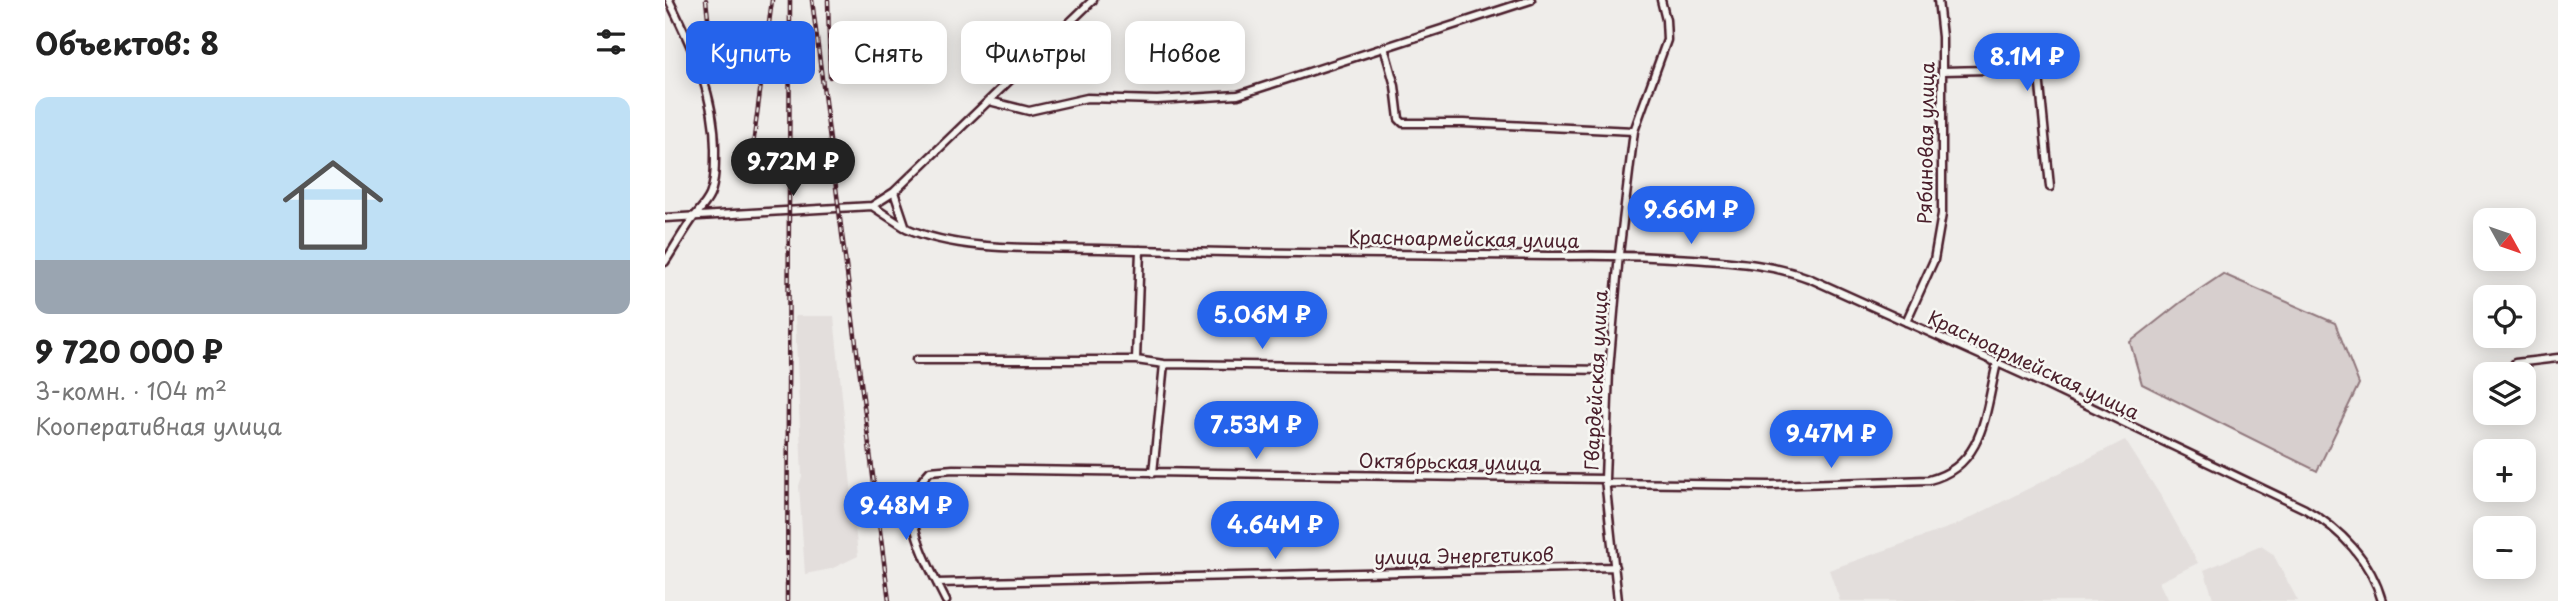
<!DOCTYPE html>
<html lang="ru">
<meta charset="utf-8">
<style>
:root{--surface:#fff;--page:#f2f2f2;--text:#222;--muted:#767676;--accent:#2563eb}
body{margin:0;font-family:"Playpen Sans",sans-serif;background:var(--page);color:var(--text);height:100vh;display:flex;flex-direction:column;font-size:26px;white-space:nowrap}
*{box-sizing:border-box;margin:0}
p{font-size:23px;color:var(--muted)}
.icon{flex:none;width:38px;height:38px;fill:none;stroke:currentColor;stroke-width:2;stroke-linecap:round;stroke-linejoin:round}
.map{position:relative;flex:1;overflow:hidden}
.sheet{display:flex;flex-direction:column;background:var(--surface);width:665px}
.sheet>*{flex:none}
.top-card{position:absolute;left:21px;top:21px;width:665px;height:63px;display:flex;gap:14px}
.needle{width:46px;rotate:130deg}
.controls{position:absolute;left:1808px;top:208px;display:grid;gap:14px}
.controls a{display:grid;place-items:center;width:63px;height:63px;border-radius:14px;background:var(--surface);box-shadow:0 4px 18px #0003;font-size:35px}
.price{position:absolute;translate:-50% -60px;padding:0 16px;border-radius:24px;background:var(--accent);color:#fff;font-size:23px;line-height:46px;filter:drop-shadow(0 2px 4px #0008)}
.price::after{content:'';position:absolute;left:50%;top:42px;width:21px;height:16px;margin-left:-10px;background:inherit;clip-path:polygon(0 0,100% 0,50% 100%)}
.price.active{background:#222;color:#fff}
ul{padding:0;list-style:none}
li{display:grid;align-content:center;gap:14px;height:371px;padding:0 35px}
li span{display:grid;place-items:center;height:217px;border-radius:14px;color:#555}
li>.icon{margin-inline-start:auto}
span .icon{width:126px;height:126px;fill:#fffc;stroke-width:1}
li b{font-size:30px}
h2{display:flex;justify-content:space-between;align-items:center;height:84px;padding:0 35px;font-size:30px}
.chip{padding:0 24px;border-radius:14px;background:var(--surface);box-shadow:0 4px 18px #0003;font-size:24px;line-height:63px}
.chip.active{background:var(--accent);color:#fff}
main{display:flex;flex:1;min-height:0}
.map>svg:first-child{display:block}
.built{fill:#e3dedc}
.green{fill:#d7cfce;stroke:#90777c;stroke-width:2}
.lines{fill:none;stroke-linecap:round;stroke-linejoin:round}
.minor-casing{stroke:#4a1f2b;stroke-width:11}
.minor{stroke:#f6f6f2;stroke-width:6}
.rail-casing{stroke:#4a1f2b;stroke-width:4.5}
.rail{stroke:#f6f6f2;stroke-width:2;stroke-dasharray:5;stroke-linecap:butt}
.labels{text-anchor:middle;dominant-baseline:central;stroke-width:5;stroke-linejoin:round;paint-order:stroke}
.street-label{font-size:19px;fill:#4a1f2b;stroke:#f6f6f2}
</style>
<main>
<section class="sheet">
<h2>Объектов: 8<svg class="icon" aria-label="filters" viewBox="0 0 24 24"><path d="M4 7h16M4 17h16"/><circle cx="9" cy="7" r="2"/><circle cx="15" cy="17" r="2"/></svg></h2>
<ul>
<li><span style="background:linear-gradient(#bfe0f5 75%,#9aa5b1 0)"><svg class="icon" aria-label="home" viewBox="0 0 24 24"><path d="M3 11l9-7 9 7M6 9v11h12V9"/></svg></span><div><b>9 720 000 ₽</b><p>3-комн. · 104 m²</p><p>Кооперативная улица</p></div></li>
</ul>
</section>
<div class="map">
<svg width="1893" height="601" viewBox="0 0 1893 601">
<rect width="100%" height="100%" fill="#efedea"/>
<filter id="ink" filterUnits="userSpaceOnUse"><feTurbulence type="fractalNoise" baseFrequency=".0143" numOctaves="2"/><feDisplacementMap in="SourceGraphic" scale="14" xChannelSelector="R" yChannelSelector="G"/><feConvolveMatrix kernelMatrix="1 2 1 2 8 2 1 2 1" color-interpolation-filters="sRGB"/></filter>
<g filter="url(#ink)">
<path class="built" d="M130,316H169L193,556L166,569L140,574L134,486L137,476Z
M1460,440L1497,498L1533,563L1494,582L1503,601H1175L1164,570L1291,525Z
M1596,546L1608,554L1633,601H1549L1539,570Z"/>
<path class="green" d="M1558,274L1670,323L1694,384L1652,471L1477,384L1465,342L1516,302Z"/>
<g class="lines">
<g class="minor-casing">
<path id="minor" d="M719,47L730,86L734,119L738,123H798L969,131
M1277,71L1368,69L1374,75L1385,187
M324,101L364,111L422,98L492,100L573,95L866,0
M229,192L241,228C297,253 374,247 435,249C588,254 740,254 893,256C938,255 983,256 1028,259C1069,262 1107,264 1146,279L1357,374L1640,509C1676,529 1706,561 1717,601
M207,206L229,192L428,0
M0,218L207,206L239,227
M0,262C9,248 17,234 26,221C33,211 40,206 45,195C50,182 50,167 50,153C51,97 28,49 4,0
M1241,322L1269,260L1277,214V37L1273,0
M251,360H471L499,364L944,370
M471,360L475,250
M1850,363L1893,358
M488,473L499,364
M940,483L1104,485L1264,480C1320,466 1320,411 1332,363
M272,583L950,567
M281,601C268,575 245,533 247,504C248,492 257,479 265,471L288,469L940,479
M953,601L940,479L944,370L954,254L969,131L1002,40L1001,20L996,0"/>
</g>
<use href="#minor" class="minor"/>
<g class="rail-casing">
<path id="rail" d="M41,0L46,45
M147,0L224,601
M163,0L165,77
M87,153L107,0
M122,601L125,0"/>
</g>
<use href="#rail" class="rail"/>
</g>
</g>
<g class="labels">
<g class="street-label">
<text transform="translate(1260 143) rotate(-89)">Рябиновая улица</text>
<text transform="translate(799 238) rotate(1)">Красноармейская улица</text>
<text transform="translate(1369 364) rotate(25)">Красноармейская улица</text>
<text transform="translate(930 380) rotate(-87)">Гвардейская улица</text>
<text transform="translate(785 461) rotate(1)">Октябрьская улица</text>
<text transform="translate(799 555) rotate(-1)">улица Энергетиков</text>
</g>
</g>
</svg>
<div class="controls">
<a><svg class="needle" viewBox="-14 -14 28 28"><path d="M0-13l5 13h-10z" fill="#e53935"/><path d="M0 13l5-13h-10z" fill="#767676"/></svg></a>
<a><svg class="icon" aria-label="locate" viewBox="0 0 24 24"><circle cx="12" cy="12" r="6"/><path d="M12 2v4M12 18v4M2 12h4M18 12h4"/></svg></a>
<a><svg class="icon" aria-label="layers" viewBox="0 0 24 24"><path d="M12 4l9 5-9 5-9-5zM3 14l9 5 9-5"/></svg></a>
<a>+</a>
<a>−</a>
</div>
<b class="price" style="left:1362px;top:93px">8.1M ₽</b>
<b class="price active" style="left:128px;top:198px">9.72M ₽</b>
<b class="price" style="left:1026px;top:246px">9.66M ₽</b>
<b class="price" style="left:597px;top:351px">5.06M ₽</b>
<b class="price" style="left:591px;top:461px">7.53M ₽</b>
<b class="price" style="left:1166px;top:470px">9.47M ₽</b>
<b class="price" style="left:241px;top:542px">9.48M ₽</b>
<b class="price" style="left:610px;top:561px">4.64M ₽</b>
<div class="top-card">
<a class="chip active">Купить</a>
<a class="chip">Снять</a>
<a class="chip">Фильтры</a>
<a class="chip">Новое</a>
</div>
</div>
</main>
